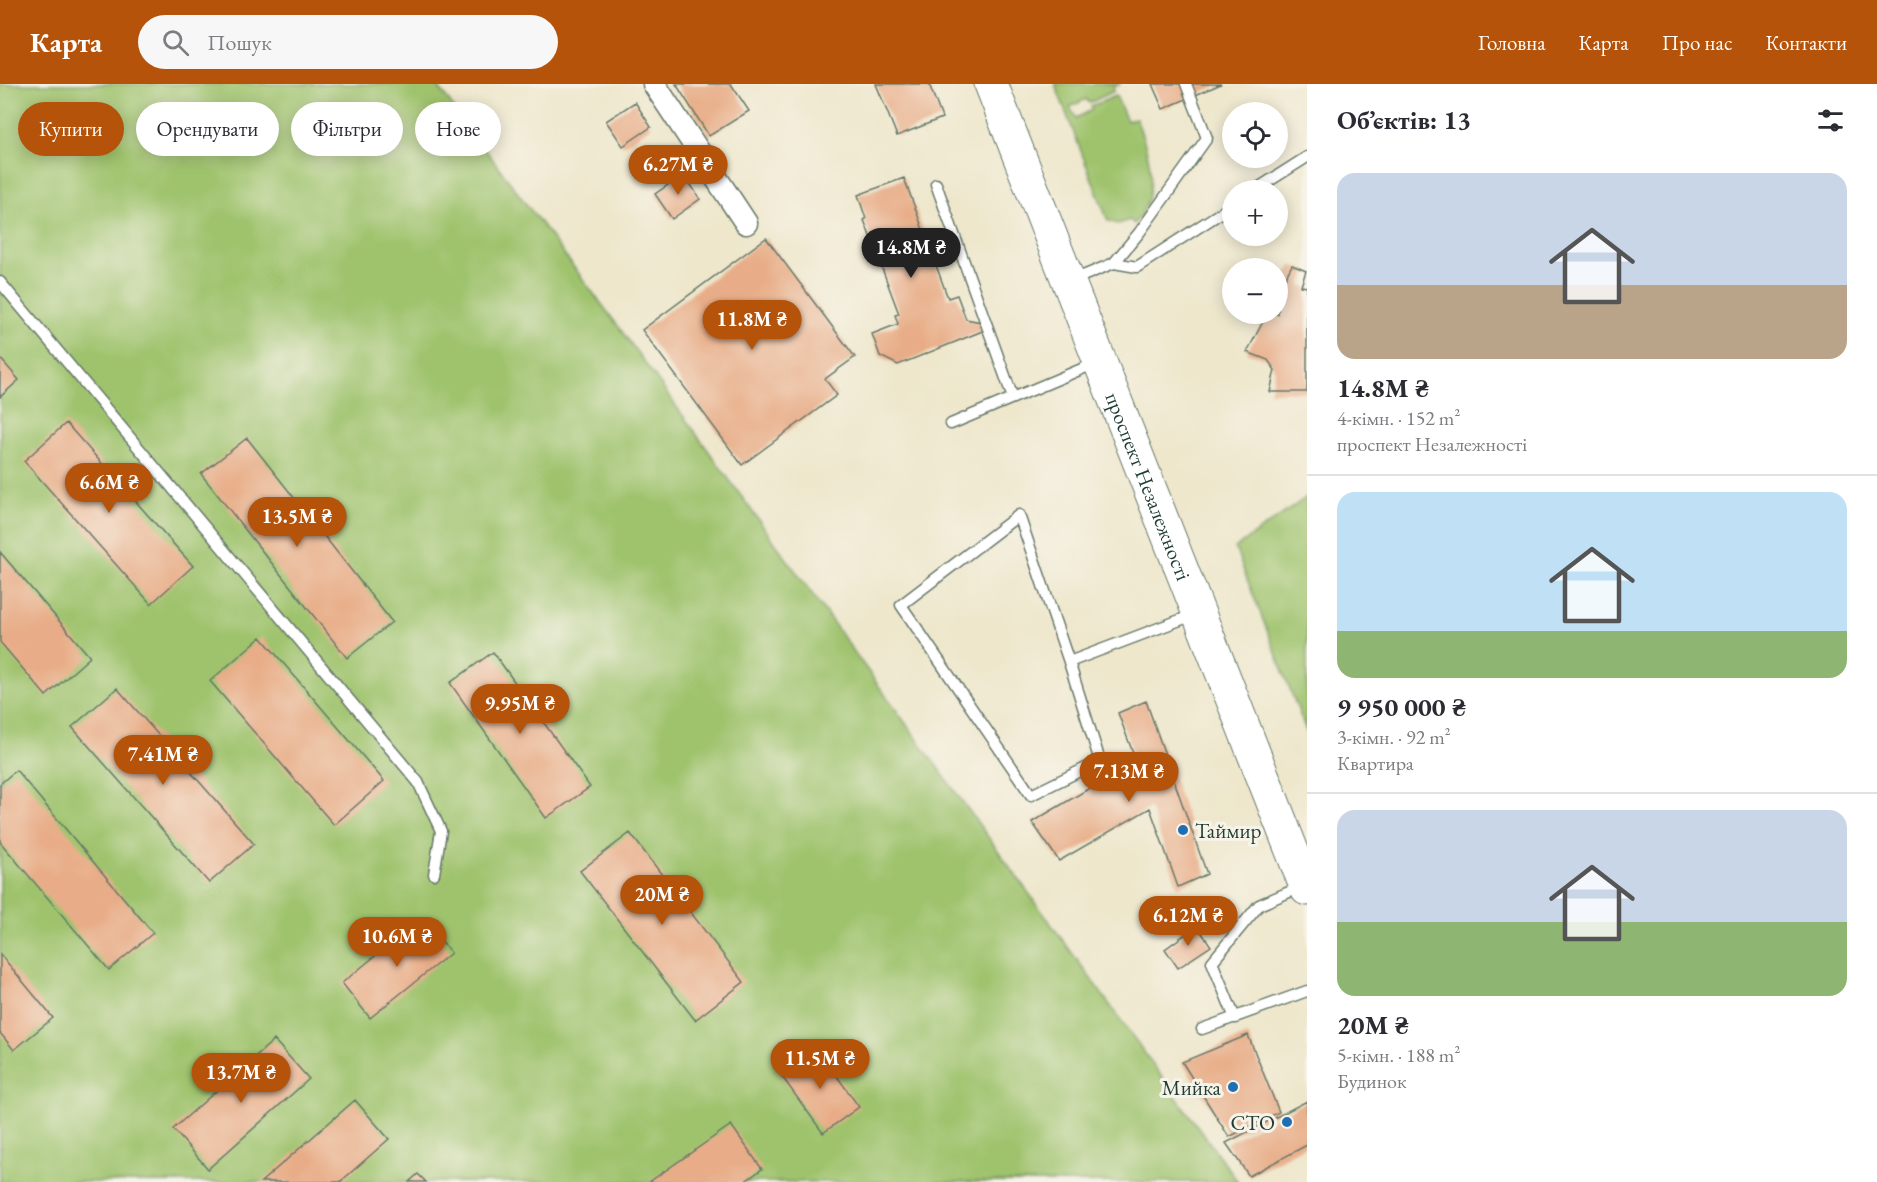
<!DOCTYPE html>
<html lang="uk">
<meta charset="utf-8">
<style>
:root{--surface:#fff;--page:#f7f7f7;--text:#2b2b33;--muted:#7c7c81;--line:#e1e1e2;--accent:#b45309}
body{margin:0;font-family:"EB Garamond",serif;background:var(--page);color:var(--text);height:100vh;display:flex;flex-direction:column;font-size:22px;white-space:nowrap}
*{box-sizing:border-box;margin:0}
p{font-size:20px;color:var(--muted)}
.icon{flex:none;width:33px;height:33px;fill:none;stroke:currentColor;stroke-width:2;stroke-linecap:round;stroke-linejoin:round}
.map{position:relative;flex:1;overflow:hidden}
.side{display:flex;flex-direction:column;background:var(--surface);width:570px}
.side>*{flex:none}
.banner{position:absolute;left:18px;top:18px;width:570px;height:54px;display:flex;gap:12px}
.buttons{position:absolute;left:1222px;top:18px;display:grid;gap:12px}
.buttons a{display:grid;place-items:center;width:66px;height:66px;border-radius:50%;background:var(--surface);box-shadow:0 3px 15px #0003;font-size:30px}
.price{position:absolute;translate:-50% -51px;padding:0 14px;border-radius:21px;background:var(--accent);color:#fff;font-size:20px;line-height:39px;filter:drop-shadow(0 2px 3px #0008)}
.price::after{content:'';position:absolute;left:50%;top:36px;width:18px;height:14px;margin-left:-9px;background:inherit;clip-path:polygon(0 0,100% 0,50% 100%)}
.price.on{background:#222;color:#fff}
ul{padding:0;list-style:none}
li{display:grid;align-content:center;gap:12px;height:318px;padding:0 30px}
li+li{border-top:2px solid var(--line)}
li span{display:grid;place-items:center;height:186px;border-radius:18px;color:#555}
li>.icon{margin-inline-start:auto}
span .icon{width:108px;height:108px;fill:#fffc;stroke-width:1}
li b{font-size:26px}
h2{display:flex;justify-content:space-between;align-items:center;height:72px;padding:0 30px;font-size:26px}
.chip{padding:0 21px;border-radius:27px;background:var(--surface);box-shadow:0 3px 15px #0003;font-size:21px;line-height:54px}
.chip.on{background:var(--accent);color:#fff}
header{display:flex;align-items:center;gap:36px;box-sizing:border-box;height:84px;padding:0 30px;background:var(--accent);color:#fff}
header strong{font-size:28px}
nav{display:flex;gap:33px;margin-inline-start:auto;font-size:21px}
.search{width:420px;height:54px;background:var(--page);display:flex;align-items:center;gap:15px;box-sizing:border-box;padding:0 21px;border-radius:33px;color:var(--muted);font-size:22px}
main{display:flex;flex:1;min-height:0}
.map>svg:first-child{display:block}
.green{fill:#9fc36d;stroke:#5f8050;stroke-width:1.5}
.building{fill:#e8ad88}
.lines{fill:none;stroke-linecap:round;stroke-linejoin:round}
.service-casing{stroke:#677869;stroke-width:13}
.minor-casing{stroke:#677869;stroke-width:25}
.primary-casing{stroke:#677869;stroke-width:35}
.service{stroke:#fff;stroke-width:10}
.minor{stroke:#fff;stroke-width:22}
.primary{stroke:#fff;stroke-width:33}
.poi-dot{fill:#1f6fb2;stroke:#f7f3e8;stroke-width:2}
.labels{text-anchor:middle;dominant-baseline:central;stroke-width:6;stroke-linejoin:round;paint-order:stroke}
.street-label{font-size:21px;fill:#1f3d34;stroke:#f7f3e8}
.poi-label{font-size:21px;fill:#1f3d34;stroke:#f7f3e8;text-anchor:end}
</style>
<header>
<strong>Карта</strong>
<div class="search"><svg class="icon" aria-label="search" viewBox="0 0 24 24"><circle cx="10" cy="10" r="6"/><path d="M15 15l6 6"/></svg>Пошук</div>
<nav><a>Головна</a><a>Карта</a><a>Про нас</a><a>Контакти</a></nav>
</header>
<main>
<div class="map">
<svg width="1307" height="1098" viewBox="0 0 1307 1098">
<rect width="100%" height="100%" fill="#f7f3e8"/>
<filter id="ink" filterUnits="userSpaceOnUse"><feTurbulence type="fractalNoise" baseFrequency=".0167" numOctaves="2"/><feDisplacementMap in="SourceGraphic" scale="12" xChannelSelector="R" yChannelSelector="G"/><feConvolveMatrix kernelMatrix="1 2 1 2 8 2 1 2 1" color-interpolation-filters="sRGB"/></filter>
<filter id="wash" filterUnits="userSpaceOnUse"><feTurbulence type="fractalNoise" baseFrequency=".008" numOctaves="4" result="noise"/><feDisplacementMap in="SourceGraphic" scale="24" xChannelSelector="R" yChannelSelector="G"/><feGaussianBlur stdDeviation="1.35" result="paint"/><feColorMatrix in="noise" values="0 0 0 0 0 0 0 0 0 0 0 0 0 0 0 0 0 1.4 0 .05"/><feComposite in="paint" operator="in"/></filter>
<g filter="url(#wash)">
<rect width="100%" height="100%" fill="#eee7cc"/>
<path class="green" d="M0,0H436L618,242L1238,1098H0Z
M1055,0H1121L1113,3L1114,7L1089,19L1086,15L1070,23L1076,34L1092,26L1091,22L1116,12L1127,37L1136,34C1149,68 1162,109 1134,140L1130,136L1118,140L1108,137Z
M1307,413V649L1235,464Z"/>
<g id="blocks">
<path class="building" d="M676,0H731L749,27L709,52Z
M876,0H929L942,34L897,52Z
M1152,0H1221L1163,25Z
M635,18L651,43L623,62L606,37Z
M684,90L700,115L672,135L655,110Z
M904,94L948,214L957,211L966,235L981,238L985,246L898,281L880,272L872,250L898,240L895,231L899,230L864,136L866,135L858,111Z
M766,154L855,273L825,295L837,311L742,381L642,246Z
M1292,181L1306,187L1301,202L1307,203V308H1270L1275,286L1268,276L1247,268L1267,230H1278V208Z
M0,274L19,296L0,313Z
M66,339L193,482L151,520L24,377Z
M247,354L392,538L347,574L201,390Z
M0,468L90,573L46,612L0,558Z
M261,553L384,697L334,741L210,597Z
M493,568L590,703L546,734L450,599Z
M117,604L254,760L209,799L72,643Z
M1146,617L1207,790L1178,803L1150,724L1059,777L1032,738L1136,677L1118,629Z
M16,686L153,849L109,886L0,758V700Z
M630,749L744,898L695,936L580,787Z
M423,833L451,869L370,934L342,899Z
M1197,842L1211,862L1178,884L1165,865Z
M0,870L53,934L14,966L0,949Z
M1248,951L1279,1028L1229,1053L1182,978Z
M274,956L309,995L208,1085L173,1045Z
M817,964L859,1023L823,1049L780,990Z
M355,1016L389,1055L340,1098H261Z
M1307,1017V1061L1249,1092L1226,1059Z
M731,1041L762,1085L744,1098H649Z
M418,1090L426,1098H409Z"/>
</g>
</g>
<g filter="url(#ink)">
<use href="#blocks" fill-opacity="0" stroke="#677869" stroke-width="1.5"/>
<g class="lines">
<g class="service-casing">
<path id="service" d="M936,100L1013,314
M1255,106L1307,73
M1114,179L1137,183L1233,121
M1071,197L1114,179L1139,149L1207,54L1186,0
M0,198L418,698L441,747L434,790
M951,340L1096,279
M1069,578L1019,431L901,521L1031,711L1100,677L1069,578L1196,530
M1235,934L1212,878L1259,821L1303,802
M1202,945L1307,907"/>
</g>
<g class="minor-casing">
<path id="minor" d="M654,0L746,139"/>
</g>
<g class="primary-casing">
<g id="primary">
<path id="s1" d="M991,0L1307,805"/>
</g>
</g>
<use href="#service" class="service"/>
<use href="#minor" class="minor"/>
<use href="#primary" class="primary"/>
</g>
</g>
<g class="poi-dot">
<circle cx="1183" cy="746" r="6"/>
<circle cx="1233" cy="1003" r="6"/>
<circle cx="1287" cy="1038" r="6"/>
</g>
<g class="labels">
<g class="street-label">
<text stroke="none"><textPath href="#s1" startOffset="432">проспект Незалежності</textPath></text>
</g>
<g class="poi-label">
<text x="1195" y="746" text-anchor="start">Таймир</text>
<text x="1221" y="1003">Мийка</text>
<text x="1275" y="1038">СТО</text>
</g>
</g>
</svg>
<div class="buttons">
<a><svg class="icon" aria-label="locate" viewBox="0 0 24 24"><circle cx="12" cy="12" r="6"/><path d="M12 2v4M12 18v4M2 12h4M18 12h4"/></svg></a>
<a>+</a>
<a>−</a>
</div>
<b class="price" style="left:678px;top:112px">6.27M ₴</b>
<b class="price on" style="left:911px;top:195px">14.8M ₴</b>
<b class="price" style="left:752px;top:267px">11.8M ₴</b>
<b class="price" style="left:109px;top:430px">6.6M ₴</b>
<b class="price" style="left:297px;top:464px">13.5M ₴</b>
<b class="price" style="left:520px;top:651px">9.95M ₴</b>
<b class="price" style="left:163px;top:702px">7.41M ₴</b>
<b class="price" style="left:1129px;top:719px">7.13M ₴</b>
<b class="price" style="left:662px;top:842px">20M ₴</b>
<b class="price" style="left:1188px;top:863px">6.12M ₴</b>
<b class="price" style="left:397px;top:884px">10.6M ₴</b>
<b class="price" style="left:820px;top:1006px">11.5M ₴</b>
<b class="price" style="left:241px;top:1020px">13.7M ₴</b>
<div class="banner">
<a class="chip on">Купити</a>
<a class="chip">Орендувати</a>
<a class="chip">Фільтри</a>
<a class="chip">Нове</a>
</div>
</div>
<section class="side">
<h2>Об’єктів: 13<svg class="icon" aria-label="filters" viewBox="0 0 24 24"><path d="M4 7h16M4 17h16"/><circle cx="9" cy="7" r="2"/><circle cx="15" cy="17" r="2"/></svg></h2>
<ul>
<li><span style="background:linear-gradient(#c9d6e8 60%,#b9a48a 0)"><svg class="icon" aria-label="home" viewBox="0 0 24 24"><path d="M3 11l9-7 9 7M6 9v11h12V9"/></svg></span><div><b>14.8M ₴</b><p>4-кімн. · 152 m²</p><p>проспект Незалежності</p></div></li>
<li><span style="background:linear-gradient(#bfe0f5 75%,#8fb573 0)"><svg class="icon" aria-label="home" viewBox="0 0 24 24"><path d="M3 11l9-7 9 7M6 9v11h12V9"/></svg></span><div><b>9 950 000 ₴</b><p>3-кімн. · 92 m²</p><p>Квартира</p></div></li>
<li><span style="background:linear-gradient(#c9d6e8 60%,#8fb573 0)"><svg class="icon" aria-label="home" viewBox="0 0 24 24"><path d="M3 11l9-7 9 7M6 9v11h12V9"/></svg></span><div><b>20M ₴</b><p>5-кімн. · 188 m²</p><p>Будинок</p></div></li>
</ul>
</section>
</main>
